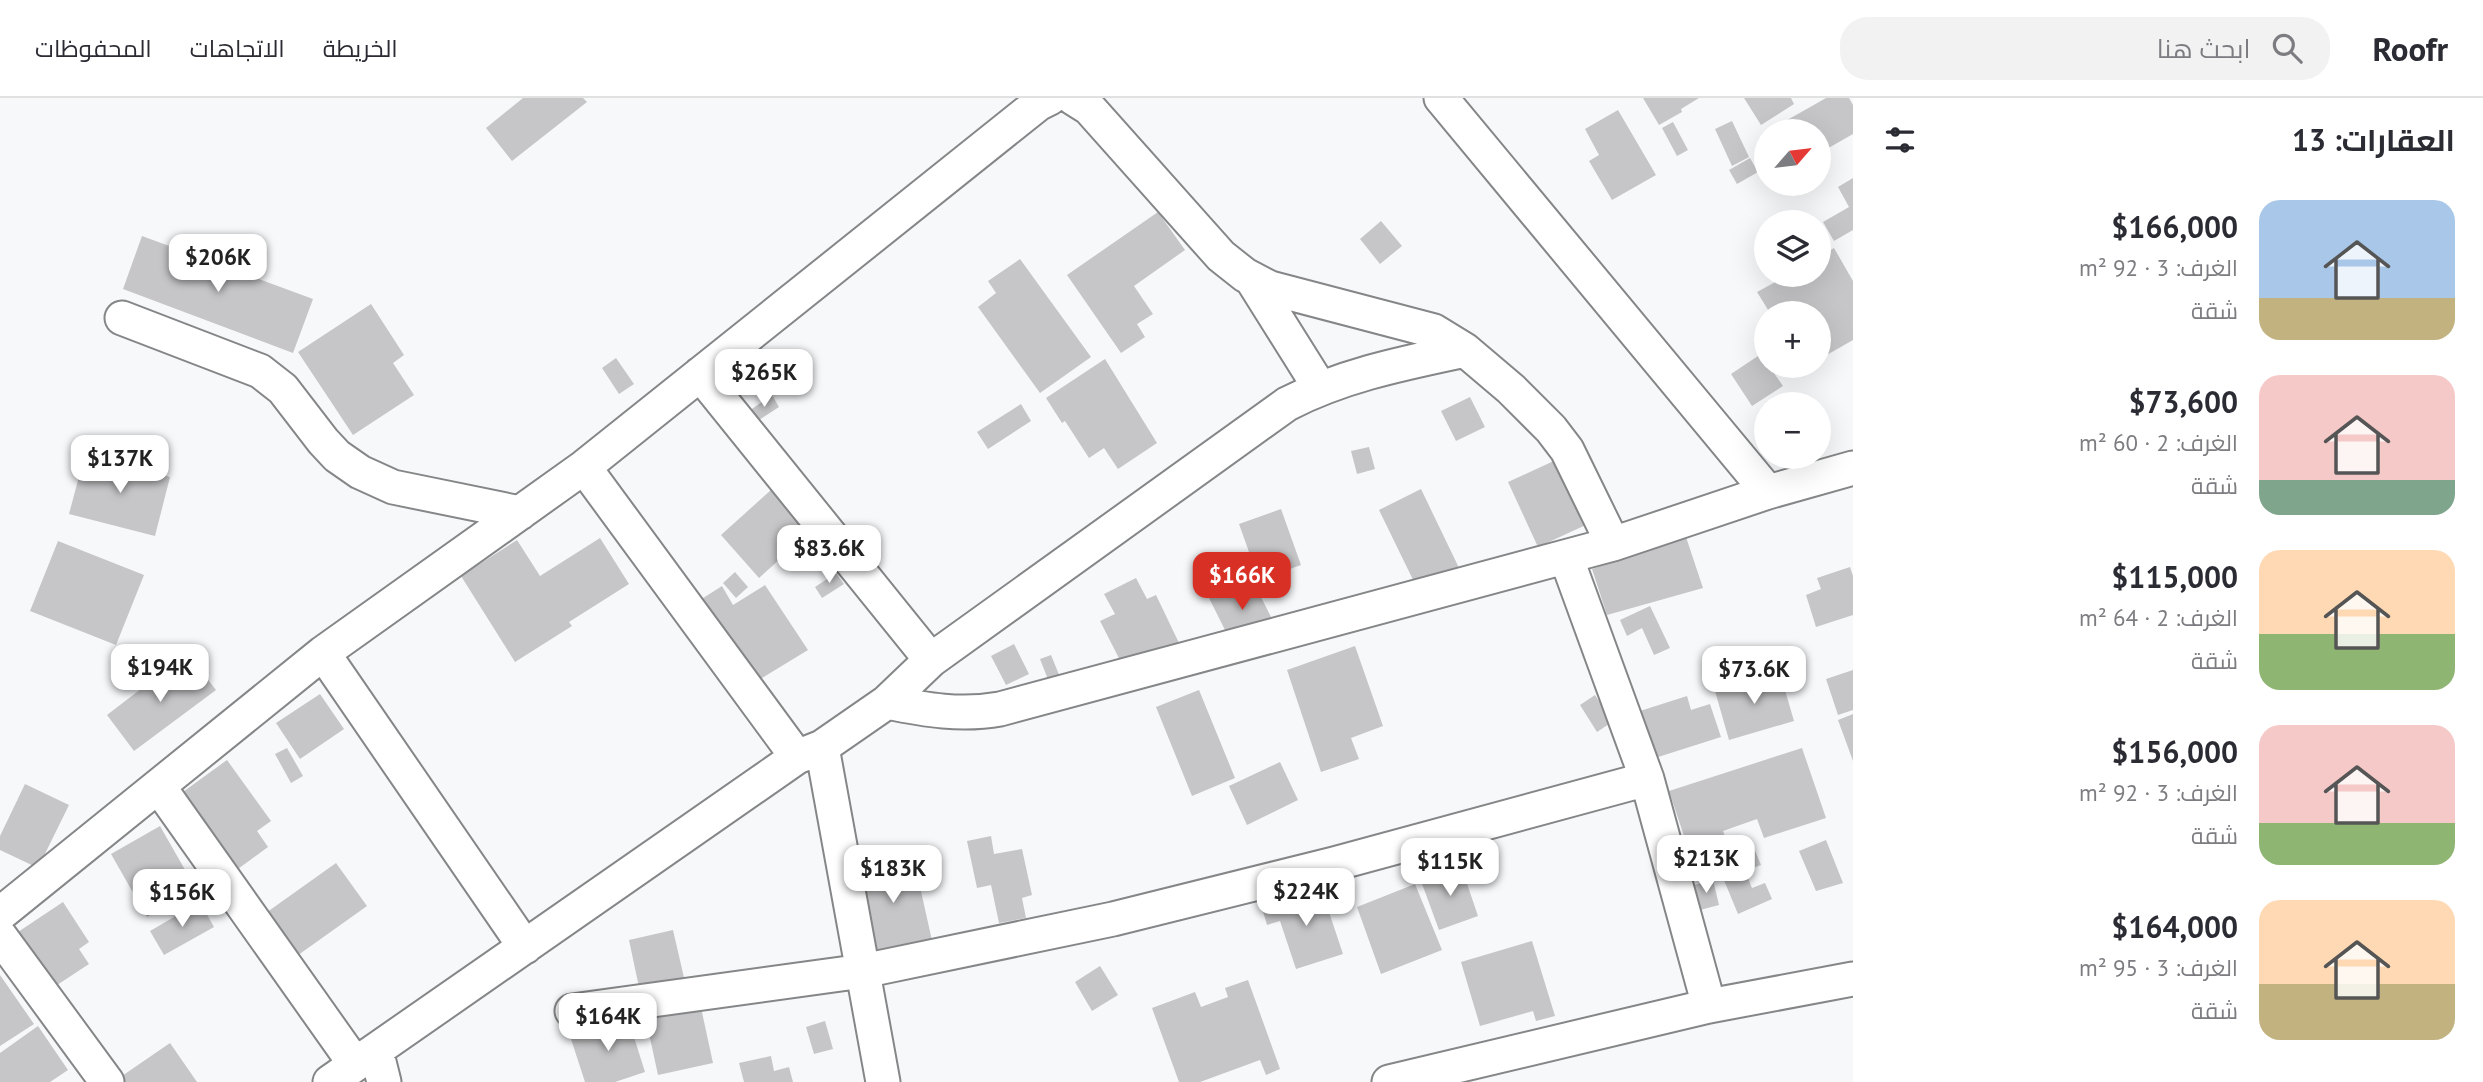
<!DOCTYPE html>
<html lang="ar">
<meta charset="utf-8">
<style>
:root{--surface:#fff;--page:#f2f2f3;--text:#2b2b33;--muted:#7c7c81;--line:#e1e1e2;--accent:#d93025}
body{margin:0;font-family:"PT Sans",Cairo,sans-serif;background:var(--page);color:var(--text);direction:rtl;height:100vh;display:flex;flex-direction:column;font-size:26px;white-space:nowrap}
*{box-sizing:border-box;margin:0}
p{font-size:23px;color:var(--muted)}
.icon{flex:none;width:38px;height:38px;fill:none;stroke:currentColor;stroke-width:2;stroke-linecap:round;stroke-linejoin:round}
.map{position:relative;flex:1;overflow:hidden;direction:ltr}
.side{display:flex;flex-direction:column;background:var(--surface);width:630px}
.side>*{flex:none}
.needle{width:46px;rotate:62deg}
.controls{position:absolute;left:1754px;top:21px;display:grid;gap:14px}
.controls a{display:grid;place-items:center;width:77px;height:77px;border-radius:50%;background:var(--surface);box-shadow:0 7px 28px #0002;font-size:35px}
.price{position:absolute;translate:-50% -60px;padding:0 16px;border-radius:14px;background:#fff;color:#222;font-size:23px;line-height:46px;filter:drop-shadow(0 2px 4px #0008)}
.price::after{content:'';position:absolute;left:50%;top:42px;width:21px;height:16px;margin-left:-10px;background:inherit;clip-path:polygon(0 0,100% 0,50% 100%)}
.price.on{background:var(--accent);color:#fff}
ul{padding:0;list-style:none}
li{display:flex;align-items:center;gap:21px;height:175px;padding:0 28px}
li span{display:grid;place-items:center;flex:none;width:196px;height:140px;border-radius:21px;color:#555}
li>.icon{margin-inline-start:auto}
span .icon{width:84px;height:84px;fill:#fffc;stroke-width:1}
li b{font-size:30px}
h2{display:flex;justify-content:space-between;align-items:center;height:84px;padding:0 28px;font-size:30px}
header{display:flex;align-items:center;gap:42px;box-sizing:border-box;height:98px;padding:0 35px;background:var(--surface);border-bottom:2px solid var(--line)}
header strong{font-size:33px}
nav{display:flex;gap:38px;margin-inline-start:auto;font-size:24px}
.search{width:490px;height:63px;background:var(--page);display:flex;align-items:center;gap:18px;box-sizing:border-box;padding:0 24px;border-radius:28px;color:var(--muted);font-size:26px}
main{display:flex;flex:1;min-height:0}
.map>svg:first-child{display:block}
.building{fill:#c6c5c7}
.lines{fill:none;stroke-linecap:round;stroke-linejoin:round}
.minor-casing{stroke:#848687;stroke-width:37}
.minor{stroke:#fff;stroke-width:33}
</style>
<header>
<strong>Roofr</strong>
<div class="search"><svg class="icon" aria-label="search" viewBox="0 0 24 24"><circle cx="10" cy="10" r="6"/><path d="M15 15l6 6"/></svg>ابحث هنا</div>
<nav><a>الخريطة</a><a>الاتجاهات</a><a>المحفوظات</a></nav>
</header>
<main>
<section class="side">
<h2>العقارات: 13<svg class="icon" aria-label="filters" viewBox="0 0 24 24"><path d="M4 7h16M4 17h16"/><circle cx="9" cy="7" r="2"/><circle cx="15" cy="17" r="2"/></svg></h2>
<ul>
<li><span style="background:linear-gradient(#a9c7e8 70%,#c2b280 0)"><svg class="icon" aria-label="home" viewBox="0 0 24 24"><path d="M3 11l9-7 9 7M6 9v11h12V9"/></svg></span><div><b>$166,000</b><p>الغرف: 3 · 92 m²</p><p>شقة</p></div></li>
<li><span style="background:linear-gradient(#f6c9c9 75%,#7fa58c 0)"><svg class="icon" aria-label="home" viewBox="0 0 24 24"><path d="M3 11l9-7 9 7M6 9v11h12V9"/></svg></span><div><b>$73,600</b><p>الغرف: 2 · 60 m²</p><p>شقة</p></div></li>
<li><span style="background:linear-gradient(#ffd9b3 60%,#8fb573 0)"><svg class="icon" aria-label="home" viewBox="0 0 24 24"><path d="M3 11l9-7 9 7M6 9v11h12V9"/></svg></span><div><b>$115,000</b><p>الغرف: 2 · 64 m²</p><p>شقة</p></div></li>
<li><span style="background:linear-gradient(#f6c9c9 70%,#8fb573 0)"><svg class="icon" aria-label="home" viewBox="0 0 24 24"><path d="M3 11l9-7 9 7M6 9v11h12V9"/></svg></span><div><b>$156,000</b><p>الغرف: 3 · 92 m²</p><p>شقة</p></div></li>
<li><span style="background:linear-gradient(#ffd9b3 60%,#c2b280 0)"><svg class="icon" aria-label="home" viewBox="0 0 24 24"><path d="M3 11l9-7 9 7M6 9v11h12V9"/></svg></span><div><b>$164,000</b><p>الغرف: 3 · 95 m²</p><p>شقة</p></div></li>
</ul>
</section>
<div class="map">
<svg width="1853" height="984" viewBox="0 0 1853 984">
<rect width="100%" height="100%" fill="#f7f8fa"/>
<path class="building" d="M523,0H583L587,4L512,63L486,30Z
M1643,0H1699L1681,11L1682,14L1659,27Z
M1744,0H1791L1794,6L1761,27Z
M1826,0H1849L1853,7V36L1818,56V33H1778L1775,29Z
M1618,12L1656,77L1612,102L1589,63L1599,57L1585,31Z
M1732,23L1749,59L1732,68L1715,31Z
M1673,24L1688,52L1677,58L1662,30Z
M1750,60L1758,74L1737,86L1729,72Z
M1853,80V132L1834,143L1823,124L1849,109L1838,89Z
M1158,114L1185,152L1134,188L1153,216L1137,226L1145,239L1121,255L1067,177Z
M1381,123L1402,148L1380,166L1360,141Z
M142,138L313,201L293,255L123,191Z
M1834,150L1853,183V242L1818,262V215H1770L1757,194L1788,177H1818V159Z
M1020,161L1091,259L1040,295L978,209L996,195L988,183Z
M371,206L404,257L393,265L414,297L353,337L298,254Z
M1761,256L1766,262V268H1769L1783,288L1752,308L1731,276Z
M616,260L634,286L619,296L602,270Z
M1105,261L1157,345L1118,371L1104,350L1089,360L1065,323L1062,325L1046,300Z
M772,297L779,309L756,324L749,313Z
M1470,299L1485,329L1456,343L1441,313Z
M1021,306L1031,323L988,351L977,334Z
M1369,349L1375,371L1357,376L1351,353Z
M85,356L170,379L155,438L69,416Z
M1558,361L1588,426L1538,449L1508,384Z
M1421,391L1460,472L1418,492L1379,412Z
M771,392L810,434L759,480L721,437Z
M1281,411L1301,467L1259,482L1239,426Z
M1686,439L1703,490L1607,517L1592,471Z
M600,440L629,486L569,524L572,528L515,564L461,478L517,442L540,478Z
M58,443L144,477L116,547L30,513Z
M1850,469L1853,478V517L1816,529L1806,497L1821,491L1817,480Z
M735,474L748,489L736,500L723,485Z
M836,475L844,486L822,500L815,489Z
M1249,475L1277,531L1235,552L1207,496Z
M1136,480L1147,501L1156,497L1180,547L1126,574L1100,523L1115,516L1104,496Z
M765,487L808,552L749,588L697,504L722,488L733,507Z
M1650,508L1670,550L1654,557L1642,530L1627,538L1620,522Z
M1014,546L1029,576L1006,587L991,558Z
M1355,548L1383,628L1351,640L1359,661L1321,674L1287,572Z
M1051,557L1060,579L1049,584L1040,561Z
M176,564L187,578L198,569L216,592L134,653L107,617Z
M1853,572V612L1838,617L1826,581Z
M1780,575L1794,623L1729,642L1715,593Z
M1199,592L1235,680L1192,698L1156,609Z
M320,596L344,631L300,661L276,625Z
M1595,597L1612,624L1597,634L1580,607Z
M1687,598L1691,612L1710,606L1721,639L1655,660L1640,613Z
M1853,616V663L1838,622Z
M287,650L303,678L291,685L275,656Z
M1802,650L1826,720L1764,740L1757,721L1723,733L1729,750L1687,765L1683,751L1688,750L1669,693Z
M227,662L271,723L257,733L268,749L231,776L176,699Z
M1280,664L1298,702L1247,727L1229,688Z
M25,686L69,707L38,770L0,752V738Z
M160,728L196,791L147,819L111,756Z
M991,738L994,756L1022,751L1032,797L1022,800L1026,820L999,825L991,787L977,790L967,743Z
M1826,742L1843,785L1816,793L1799,753Z
M1753,748L1761,767L1745,773L1752,790L1765,785L1772,801L1738,816L1716,763Z
M912,753L933,847L873,861L852,767Z
M336,765L367,808L294,860L263,817Z
M1461,768L1478,818L1439,832L1421,783Z
M1713,782L1719,807L1700,812L1694,787Z
M1415,786L1442,852L1381,876L1357,809Z
M1321,790L1343,856L1296,871L1280,823L1267,827L1262,810Z
M63,804L89,844L79,851L89,866L51,891L15,836Z
M200,804L214,829L164,857L150,833Z
M673,832L685,884L640,894L629,842Z
M1532,843L1555,918L1536,923L1533,913L1480,928L1461,864Z
M1100,868L1118,897L1092,913L1075,884Z
M0,877L34,926L0,948Z
M1248,882L1280,971L1266,977L1260,962L1200,984H1179L1152,910L1195,894L1201,909L1228,899L1225,890Z
M700,905L713,965L658,977L645,917Z
M628,920L645,974L615,984H585L570,938Z
M825,923L833,951L814,956L806,929Z
M38,928L68,972L50,984H0V955Z
M170,945L197,984H122L119,980Z
M771,958L774,973L789,969L793,984H744L739,965Z"/>
<g class="lines">
<g class="minor-casing">
<path id="minor" d="M1073,0L1089,10L1221,158L1245,177L1270,190L1434,233L1465,252L1511,291L1551,331L1567,352L1613,446
M1441,0L1768,394L1853,370
M1251,180L1320,290
M122,220L260,273L283,291L323,343L337,358L360,374L393,389L520,415
M700,276L931,562L887,604
M584,369L797,659
M323,555L525,849
M931,562L1287,306C1343,277 1404,265 1465,252
M822,649L883,984
M1647,681L1709,908
M159,689L355,966
M0,816L323,555L584,369L1038,6L1050,0
M0,838L107,984
M572,913L863,873L1113,821L1334,766L1647,681L1566,459
M376,952L384,984
M330,984L797,659L822,649L887,604C926,612 961,618 1000,611L1613,446L1768,394
M1389,984L1709,908L1853,881"/>
</g>
<use href="#minor" class="minor"/>
</g>
</svg>
<div class="controls">
<a><svg class="needle" viewBox="-14 -14 28 28"><path d="M0-13l5 13h-10z" fill="#e53935"/><path d="M0 13l5-13h-10z" fill="#7c7c81"/></svg></a>
<a><svg class="icon" aria-label="layers" viewBox="0 0 24 24"><path d="M12 4l9 5-9 5-9-5zM3 14l9 5 9-5"/></svg></a>
<a>+</a>
<a>−</a>
</div>
<b class="price" style="left:218px;top:196px">$206K</b>
<b class="price" style="left:764px;top:311px">$265K</b>
<b class="price" style="left:120px;top:397px">$137K</b>
<b class="price" style="left:829px;top:487px">$83.6K</b>
<b class="price on" style="left:1242px;top:514px">$166K</b>
<b class="price" style="left:160px;top:606px">$194K</b>
<b class="price" style="left:1754px;top:608px">$73.6K</b>
<b class="price" style="left:1706px;top:797px">$213K</b>
<b class="price" style="left:1450px;top:800px">$115K</b>
<b class="price" style="left:893px;top:807px">$183K</b>
<b class="price" style="left:1306px;top:830px">$224K</b>
<b class="price" style="left:182px;top:831px">$156K</b>
<b class="price" style="left:608px;top:955px">$164K</b>
</div>
</main>
